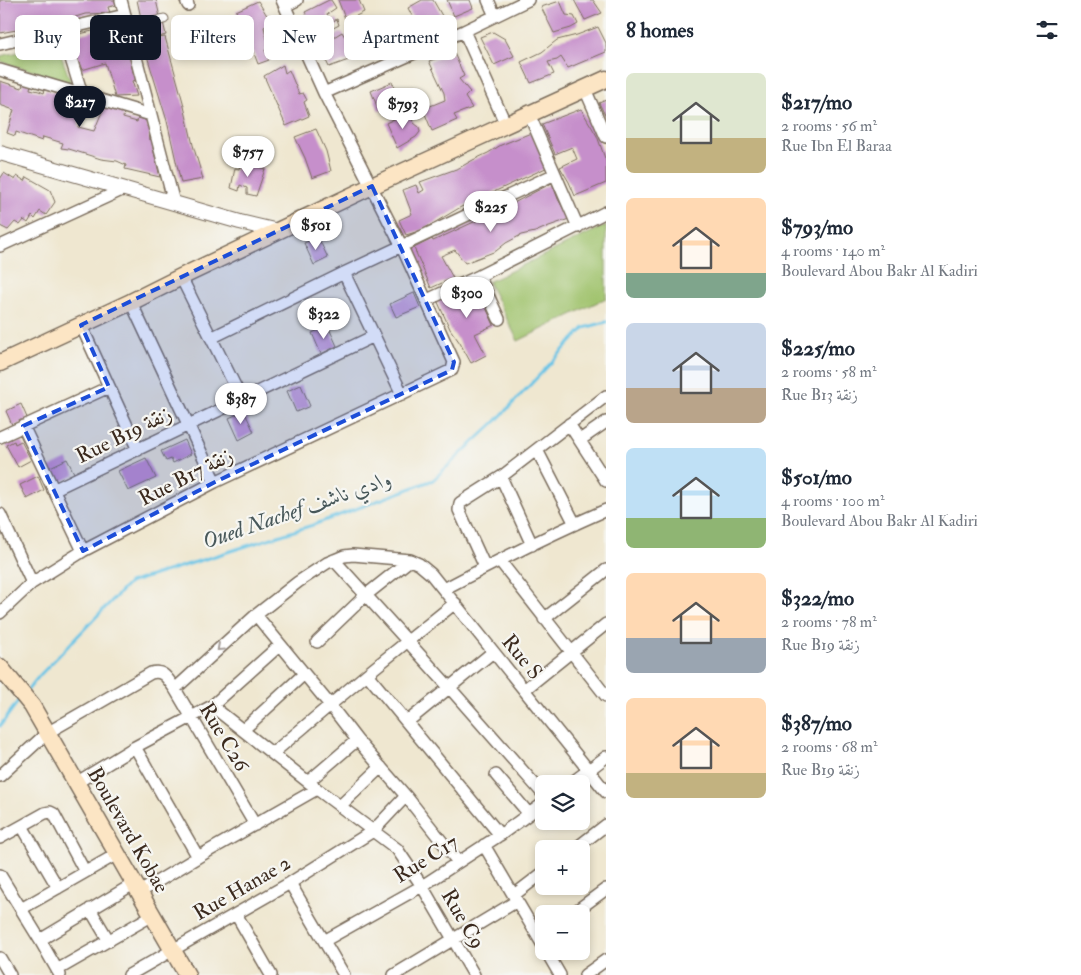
<!DOCTYPE html>
<meta charset="utf-8">
<style>
:root{--surface:#fff;--page:#f6f6f7;--text:#1f2937;--muted:#747a83;--accent:#111827}
body{margin:0;font-family:"IM FELL Double Pica",Amiri,serif;background:var(--page);color:var(--text);height:100vh;display:flex;flex-direction:column;font-size:19px;white-space:nowrap}
*{box-sizing:border-box;margin:0}
p{font-size:16px;color:var(--muted)}
.icon{flex:none;width:28px;height:28px;fill:none;stroke:currentColor;stroke-width:2;stroke-linecap:round;stroke-linejoin:round}
.map{position:relative;flex:1;overflow:hidden}
.sheet{display:flex;flex-direction:column;background:var(--surface);width:475px}
.sheet>*{flex:none}
.top-card{position:absolute;left:15px;top:15px;width:475px;height:45px;display:flex;gap:10px}
.tools{position:absolute;left:535px;top:775px;display:grid;gap:10px}
.tools a{display:grid;place-items:center;width:55px;height:55px;border-radius:8px;background:var(--surface);box-shadow:0 2px 8px #0003;font-size:25px}
.price{position:absolute;translate:-50% -42px;padding:0 11px;border-radius:18px;background:#fff;color:#222;font-size:16px;line-height:32px;filter:drop-shadow(0 1px 2px #0008)}
.price::after{content:'';position:absolute;left:50%;top:30px;width:15px;height:11px;margin-left:-8px;background:inherit;clip-path:polygon(0 0,100% 0,50% 100%)}
.price.on{background:var(--accent);color:#fff}
ul{padding:0;list-style:none}
li{display:flex;align-items:center;gap:15px;height:125px;padding:0 20px}
li span{display:grid;place-items:center;flex:none;width:140px;height:100px;border-radius:8px;color:#555}
li>.icon{margin-inline-start:auto}
span .icon{width:60px;height:60px;fill:#fffc;stroke-width:1}
li b{font-size:21px}
h2{display:flex;justify-content:space-between;align-items:center;height:60px;padding:0 20px;font-size:21px}
.tag{padding:0 18px;border-radius:8px;background:var(--surface);box-shadow:0 2px 8px #0003;font-size:18px;line-height:45px}
.tag.on{background:var(--accent);color:#fff}
main{display:flex;flex:1;min-height:0}
.map>svg:first-child{display:block}
.green{fill:#a0c36d;stroke:#6e7646}
.lines{fill:none;stroke-linecap:round;stroke-linejoin:round}
.stream{stroke:#68c4e6;stroke-width:3}
.building{fill:#c68fcb}
.pedestrian-casing{stroke:#7a6c5c;stroke-width:11}
.minor-casing{stroke:#7a6c5c;stroke-width:14}
.tertiary-casing{stroke:#7a6c5c;stroke-width:16}
.secondary-casing{stroke:#7a6c5c;stroke-width:19}
.pedestrian{stroke:#fff;stroke-width:9}
.minor{stroke:#fff;stroke-width:11}
.tertiary{stroke:#fff;stroke-width:14}
.secondary{stroke:#fce5c4;stroke-width:16}
.oneway{stroke:#a79f9a}
.marked{fill:#1d4ed8;fill-opacity:0.2;stroke:#1d4ed8;stroke-width:4;stroke-dasharray:10 6;stroke-linejoin:round}
.labels{text-anchor:middle;dominant-baseline:central;stroke-width:4.5;stroke-linejoin:round;paint-order:stroke}
.street-label{font-size:21px;fill:#3b2a1e;stroke:#f6f6f2}
.water-label{font-size:22px;font-style:italic;fill:#48585a;stroke:#f6f6f2}
</style>
<main>
<div class="map">
<svg width="606" height="975" viewBox="0 0 606 975">
<rect width="100%" height="100%" fill="#f6f6f2"/>
<filter id="ink" filterUnits="userSpaceOnUse"><feTurbulence type="fractalNoise" baseFrequency=".02" numOctaves="2"/><feDisplacementMap in="SourceGraphic" scale="10" xChannelSelector="R" yChannelSelector="G"/><feConvolveMatrix kernelMatrix="1 2 1 2 8 2 1 2 1" color-interpolation-filters="sRGB"/></filter>
<filter id="wash" filterUnits="userSpaceOnUse"><feTurbulence type="fractalNoise" baseFrequency=".0096" numOctaves="4" result="noise"/><feDisplacementMap in="SourceGraphic" scale="20" xChannelSelector="R" yChannelSelector="G"/><feGaussianBlur stdDeviation="1.12" result="paint"/><feColorMatrix in="noise" values="0 0 0 0 0 0 0 0 0 0 0 0 0 0 0 0 0 1.4 0 .05"/><feComposite in="paint" operator="in"/></filter>
<g filter="url(#wash)">
<rect width="100%" height="100%" fill="#efe7d0"/>
<path class="green" d="M57,44L71,83L2,62L0,59V56Z
M606,225V298L518,341L488,282Z"/>
<g class="lines">
<path class="stream" d="M26,692L40,675L129,583L313,525L433,480L496,421L584,328L606,322
M0,726L19,700"/>
</g>
<g id="blocks">
<path class="building" d="M0,0H116L118,5L108,7L110,13L85,14L69,19L54,22L45,21L46,26L22,29L0,33Z
M137,0H156L160,17L141,18Z
M329,0H331L336,8L327,14L331,22L337,19L339,25L318,36L305,12Z
M338,0H359L364,12L346,21Z
M422,0H433L445,21L420,32L408,8Z
M447,0H470L473,8L454,16Z
M574,0H593L602,13L585,20Z
M258,1L271,22L264,27L267,39L276,43L275,47L265,50L269,60L258,64L247,35L236,11Z
M560,1L566,15L574,16L578,24L571,28L554,33L541,7Z
M163,22L166,35L151,39L165,37L183,102L193,145L203,179L181,183L167,121L148,59L145,40L143,41L140,28Z
M119,25L127,41L133,72L138,80L132,81L137,96L115,97L105,63L82,70L75,52V35Z
M372,26L381,51L354,58L329,67L319,46L342,32L345,37Z
M598,27L606,43V52L568,68L561,57L557,60L548,62L554,74L531,83L521,62L542,52L557,40L577,35Z
M493,32L505,39L514,56L494,65L480,37Z
M454,53L464,76L459,79L470,92L465,97L472,108L454,115L457,120L432,131L423,109L445,100L444,93L429,61Z
M283,65L285,73L289,70L299,94L303,93L307,100L304,102L309,116L286,126L264,76Z
M0,81L22,88L23,82L31,84L30,89L39,91L44,93L45,90L61,94L60,98L76,105L77,98L86,101L78,127L94,131L104,107L124,112L123,118L137,122L138,117L149,122L147,127L151,130L149,139L155,141L153,148L160,177L125,169L126,165L117,161L101,159L69,149L61,148L63,143L43,137L42,141L16,132L15,136L7,133L14,110L0,105Z
M392,82L402,100L379,111L371,91Z
M606,100V117L599,103Z
M581,109L597,136L606,161V183L575,196L569,182L560,167L577,159L572,147L555,154L542,124Z
M408,112L414,123L419,127L420,132L416,137L397,148L386,123Z
M316,129L326,151L331,171L312,178L305,158L295,137Z
M531,133L540,149L548,167L461,207L422,230L406,235L399,220L412,214L403,190L416,185L419,193L424,190L420,182L459,168L473,160L488,153L501,145Z
M241,162L265,169L256,196L247,194V188L240,185L239,191L231,188L235,168L239,169Z
M4,173L15,180L17,176L25,181L27,177L50,190L55,202L46,215L40,211L35,219L32,216L28,223L24,220L20,225L15,222L8,230L0,226V179Z
M552,183L558,199L569,219L549,226L535,232L521,235L506,243L496,251L465,263L455,250L441,256L453,278L431,288L414,248L432,239L433,241L506,207Z
M318,237L328,258L314,265L304,243Z
M474,282L494,325L475,334L486,355L471,363L460,343L450,329L437,300Z
M414,293L420,307L396,317L390,304Z
M328,326L337,346L321,354L312,333Z
M301,385L310,406L296,412L287,391Z
M21,404L28,420L13,427L6,411Z
M244,411L254,432L239,440L229,418Z
M185,440L191,454L173,463L171,459L166,461L161,451Z
M14,441L15,444L21,441L31,460L18,467L6,445Z
M146,458L156,478L128,491L118,471Z
M67,459L75,475L56,484L48,468Z
M38,476L44,490L27,499L20,485Z"/>
</g>
</g>
<g filter="url(#ink)">
<use href="#blocks" fill-opacity="0" stroke="#7a6c5c" stroke-width="1"/>
<g class="lines">
<g class="pedestrian-casing">
<path id="pedestrian" d="M129,28L164,19"/>
</g>
<g class="minor-casing">
<path id="minor" d="M121,0L174,203
M186,0L188,5
M488,0L495,16
M285,6L297,0
M62,30L82,94
M464,31L506,125
M0,44L125,15
M0,70L151,115
M585,89L606,137
M324,93L464,31L528,0
M529,114L578,227
M0,246L124,189
M344,273L402,394
M479,276L499,319
M181,277L242,400
M427,300L479,276L606,212
M131,302L215,482
M81,325L138,450
M211,338L344,273L555,174
M569,424L606,481
M23,426L83,551
M0,437L109,387
M580,440L606,422
M537,450L575,524
M501,477L532,545
M53,490L374,336
M0,514L32,583
M334,560L449,687L544,795
M500,561L606,696
M485,567L459,510L460,503L501,477L606,396
M444,589C497,561 551,534 606,510
M0,613L32,583L83,551L215,482L452,370L454,362L402,247L324,93L282,0
M256,615L330,705L357,740L406,796L458,862
M544,619L606,570
M317,642L366,595L410,560
M367,674L500,835
M175,689L256,615L298,582L327,563L344,556L353,555L410,560L419,564L431,574L606,792
M524,690L606,624
M212,706L317,789L397,849L422,886L474,975
M407,722L493,652
M243,730L304,674
M135,747L198,857
M273,753L367,674L455,603
M496,775L529,814
M0,776L47,733L151,673C164,669 168,680 175,689L255,825
M308,782L357,740
M76,783L135,747L212,706L280,645
M570,784L606,757
M340,806L381,767
M22,826L58,888
M0,838L45,813L50,812L54,814L85,872
M484,845L544,947
M575,849L606,825
M0,875L40,940L60,975
M290,883L344,975
M140,892L198,857L317,789
M514,895L544,872
M21,909L117,854
M90,909L109,941
M236,914L271,975
M572,914L606,889
M40,940L135,883
M324,941L422,886L500,835L544,803
M546,951L560,975
M0,958L10,975
M57,970L153,915
M129,975L290,883L373,831L406,796
M394,975L517,901
M585,975L606,960"/>
</g>
<g class="tertiary-casing">
<path id="tertiary" d="M0,153L240,222L278,231"/>
</g>
<g class="secondary-casing">
<path id="secondary" d="M0,363L131,302L181,277L372,186L606,79
M0,667L32,706L187,975"/>
</g>
<use href="#pedestrian" class="pedestrian"/>
<use href="#minor" class="minor"/>
<use href="#tertiary" class="tertiary"/>
<use href="#secondary" class="secondary"/>
</g>
<defs><path id="oneway-chevron" d="M-2-3.5L2.5 0L-2 3.5" fill="none" stroke-width="1.6" stroke-linecap="round" stroke-linejoin="round" transform="scale(1.25)"/></defs>
<use class="oneway" href="#oneway-chevron" transform="translate(220 648) rotate(138)"/>
</g>
<path class="marked" d="M372,186L454,362L452,370L215,482L83,551L23,426L109,387L81,325Z"/>
<g class="labels">
<g class="street-label">
<text transform="translate(124 435) rotate(-26)">Rue B19 زنقة</text>
<text transform="translate(186 477) rotate(-27)">Rue B17 زنقة</text>
<text transform="translate(522 657) rotate(51)">Rue S</text>
<text transform="translate(224 737) rotate(59)">Rue C26</text>
<text transform="translate(128 830) rotate(60)">Boulevard Kobae</text>
<text transform="translate(426 859) rotate(-32)">Rue C17</text>
<text transform="translate(242 888) rotate(-30)">Rue Hanae 2</text>
<text transform="translate(463 919) rotate(60)">Rue C9</text>
</g>
<g class="water-label">
<text transform="translate(297 510) rotate(-19)">Oued Nachef وادي ناشف</text>
</g>
</g>
</svg>
<div class="tools">
<a><svg class="icon" aria-label="layers" viewBox="0 0 24 24"><path d="M12 4l9 5-9 5-9-5zM3 14l9 5 9-5"/></svg></a>
<a>+</a>
<a>−</a>
</div>
<b class="price on" style="left:80px;top:128px">$217</b>
<b class="price" style="left:403px;top:130px">$793</b>
<b class="price" style="left:248px;top:178px">$757</b>
<b class="price" style="left:491px;top:233px">$225</b>
<b class="price" style="left:316px;top:251px">$501</b>
<b class="price" style="left:467px;top:319px">$300</b>
<b class="price" style="left:324px;top:340px">$322</b>
<b class="price" style="left:241px;top:425px">$387</b>
<div class="top-card">
<a class="tag">Buy</a>
<a class="tag on">Rent</a>
<a class="tag">Filters</a>
<a class="tag">New</a>
<a class="tag">Apartment</a>
</div>
</div>
<section class="sheet">
<h2>8 homes<svg class="icon" aria-label="filters" viewBox="0 0 24 24"><path d="M4 7h16M4 17h16"/><circle cx="9" cy="7" r="2"/><circle cx="15" cy="17" r="2"/></svg></h2>
<ul>
<li><span style="background:linear-gradient(#dfe7d0 65%,#c2b280 0)"><svg class="icon" aria-label="home" viewBox="0 0 24 24"><path d="M3 11l9-7 9 7M6 9v11h12V9"/></svg></span><div><b>$217/mo</b><p>2 rooms · 56 m²</p><p>Rue Ibn El Baraa</p></div></li>
<li><span style="background:linear-gradient(#ffd9b3 75%,#7fa58c 0)"><svg class="icon" aria-label="home" viewBox="0 0 24 24"><path d="M3 11l9-7 9 7M6 9v11h12V9"/></svg></span><div><b>$793/mo</b><p>4 rooms · 140 m²</p><p>Boulevard Abou Bakr Al Kadiri</p></div></li>
<li><span style="background:linear-gradient(#c9d6e8 65%,#b9a48a 0)"><svg class="icon" aria-label="home" viewBox="0 0 24 24"><path d="M3 11l9-7 9 7M6 9v11h12V9"/></svg></span><div><b>$225/mo</b><p>2 rooms · 58 m²</p><p>Rue B13 زنقة</p></div></li>
<li><span style="background:linear-gradient(#bfe0f5 70%,#8fb573 0)"><svg class="icon" aria-label="home" viewBox="0 0 24 24"><path d="M3 11l9-7 9 7M6 9v11h12V9"/></svg></span><div><b>$501/mo</b><p>4 rooms · 100 m²</p><p>Boulevard Abou Bakr Al Kadiri</p></div></li>
<li><span style="background:linear-gradient(#ffd9b3 65%,#9aa5b1 0)"><svg class="icon" aria-label="home" viewBox="0 0 24 24"><path d="M3 11l9-7 9 7M6 9v11h12V9"/></svg></span><div><b>$322/mo</b><p>2 rooms · 78 m²</p><p>Rue B19 زنقة</p></div></li>
<li><span style="background:linear-gradient(#ffd9b3 75%,#c2b280 0)"><svg class="icon" aria-label="home" viewBox="0 0 24 24"><path d="M3 11l9-7 9 7M6 9v11h12V9"/></svg></span><div><b>$387/mo</b><p>2 rooms · 68 m²</p><p>Rue B19 زنقة</p></div></li>
</ul>
</section>
</main>
